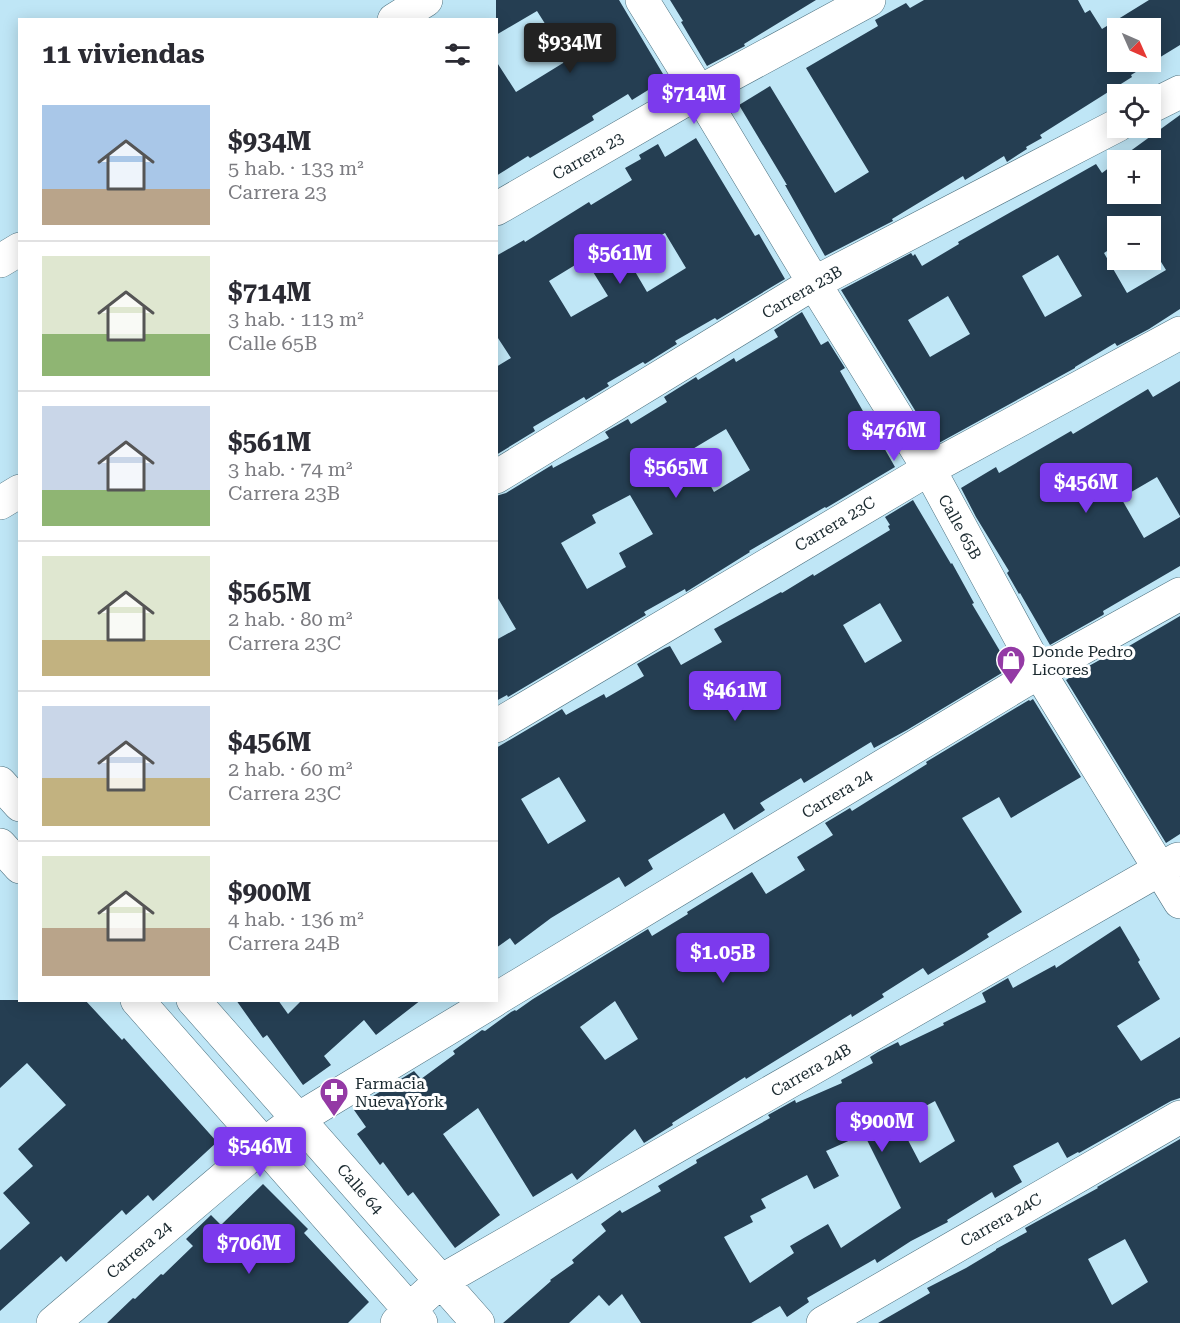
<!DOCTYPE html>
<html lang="es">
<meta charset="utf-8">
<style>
:root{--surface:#fff;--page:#f2f2f3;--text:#2b2b33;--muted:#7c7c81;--line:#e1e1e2;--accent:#7c3aed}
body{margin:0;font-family:"Roboto Serif",serif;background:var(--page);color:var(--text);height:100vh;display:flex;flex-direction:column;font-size:22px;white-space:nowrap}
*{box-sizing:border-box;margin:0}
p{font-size:20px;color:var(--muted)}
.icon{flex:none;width:33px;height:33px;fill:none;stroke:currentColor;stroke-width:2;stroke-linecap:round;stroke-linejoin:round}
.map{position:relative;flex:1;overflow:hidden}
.sheet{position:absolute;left:18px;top:18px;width:480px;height:984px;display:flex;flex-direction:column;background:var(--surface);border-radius:0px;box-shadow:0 3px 15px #0003}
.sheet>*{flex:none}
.needle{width:39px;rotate:135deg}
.fabs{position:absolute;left:1107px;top:18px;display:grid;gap:12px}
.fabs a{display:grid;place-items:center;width:54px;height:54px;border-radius:0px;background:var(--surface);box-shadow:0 3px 15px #0003;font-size:30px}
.price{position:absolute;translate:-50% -51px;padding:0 14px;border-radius:6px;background:var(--accent);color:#fff;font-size:20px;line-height:39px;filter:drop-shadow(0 2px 3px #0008)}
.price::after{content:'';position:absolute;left:50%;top:36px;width:18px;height:14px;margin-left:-9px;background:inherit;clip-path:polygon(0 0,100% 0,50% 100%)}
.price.current{background:#222;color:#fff}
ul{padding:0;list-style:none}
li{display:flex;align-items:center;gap:18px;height:150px;padding:0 24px}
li+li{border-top:2px solid var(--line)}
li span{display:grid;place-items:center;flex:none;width:168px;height:120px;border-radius:0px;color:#555}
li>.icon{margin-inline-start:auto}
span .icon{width:72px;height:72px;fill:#fffc;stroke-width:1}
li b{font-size:26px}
h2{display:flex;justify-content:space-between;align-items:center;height:72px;padding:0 24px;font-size:26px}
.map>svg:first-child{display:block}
.building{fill:#253e52;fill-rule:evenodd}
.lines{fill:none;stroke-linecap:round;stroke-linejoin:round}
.minor-casing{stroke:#4e7280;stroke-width:34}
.minor{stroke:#fff;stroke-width:33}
.labels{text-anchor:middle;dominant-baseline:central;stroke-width:6;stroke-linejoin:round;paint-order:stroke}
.street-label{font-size:16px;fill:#1a292f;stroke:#fff}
.poi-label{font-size:16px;fill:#1a292f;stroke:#fff;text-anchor:start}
</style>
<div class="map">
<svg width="1180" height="1323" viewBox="0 0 1180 1323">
<rect width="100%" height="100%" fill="#bfe6f6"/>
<path class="building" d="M496,0H619L666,79L632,100L628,94L592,116L594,120L530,158L528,156L496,176V61L516,92L568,60L537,11L496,35Z
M670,0H816L744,44L745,46L707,66L681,22L683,21Z
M924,0H1078L1085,13L1090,10L1102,29L1149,0H1180V45L1131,75L1132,77L1040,135L1042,138L1026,147L1027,149L1010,160L1007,162L1004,156L965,180L963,176L892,219L893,221L825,256L785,185H787L739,105L770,86L835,193L869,172L806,68L878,26L875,20L906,3L910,8ZM1118,28H1150V62H1118Z
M1180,115V309L1149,329L1117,346L1115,343L1075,367V368L937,444L933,437L932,438L841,290L911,253L913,256L915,254L922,266L959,244L958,242L1096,164L1102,173L1118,161V194H1150V160H1118ZM1118,226H1150V244L1166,270L1127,293L1104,253L1118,244ZM1058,255L1082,296L1045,317L1022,276ZM948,296L970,334L930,357L908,320Z
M696,138L755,236L759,234L785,279L717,320L715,318L675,341L677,344L645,364L643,362L607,383L609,386L586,400L584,397L533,427L535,431L496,455V367L511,358L496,335V256L524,240L525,242L589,202L591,205L632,180L625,168L641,159L639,155L658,144L665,157ZM665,233L686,268L647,292L626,256ZM585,259L608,296L571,317L549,281Z
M802,312L821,345L828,341L845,368L840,371L895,467L826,508L825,507L749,551L750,552L686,592L685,589L644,612L646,615L508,697L507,695L496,701V640L516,629L496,595V496L506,493L552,465L553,468L609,438L605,432L628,419L631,424L667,402L664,397L696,377L698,380L734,358L736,362L778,337L774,330ZM726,429L750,470L714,492L691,450ZM630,495L653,534L619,553L626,567L587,589L561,543L596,523L592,515Z
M1180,381V516L1157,477L1121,498L1144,538L1180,517V566L1103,611L1104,614L1103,615L1050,645L1020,593L1019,594L1007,573L1009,571L976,517L961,488L996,467L999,473L1071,431L1073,434L1148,389L1153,397Z
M913,500L951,564L952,563L974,603L972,604L1010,668L907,730L874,748L871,742L804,783L801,778L760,803L765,810L734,830L724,813L648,860L653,869L625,887L619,877L551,918L515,945L510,938L496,948V748L562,709L566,715L604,694L606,698L644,676L637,664L665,648L670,646L681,665L722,642L714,629L781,592L782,593L813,574L814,576L890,530L888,526L890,525L885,517ZM880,603L902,641L865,663L843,625ZM559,777L586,821L548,844L521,799Z
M1180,616V834L1166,843L1066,680L1069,678V677L1123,647L1124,649Z
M1033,699L1081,777L1011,818L999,797L962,818L1022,912L987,934L989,937L964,953L928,975L923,968L882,994L884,997L852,1017L851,1014L746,1079L745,1077L672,1123L673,1125L644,1143L635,1129L577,1180L572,1173L533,1197L478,1108L443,1134L500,1215L455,1248L413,1192L408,1196L383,1162L380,1165L357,1134L366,1127L354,1110L373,1096L414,1071L421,1079L455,1054L453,1051L482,1030L485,1031L511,1012L515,1010L516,1011L533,999L648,929L652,936L688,914L687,912L752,872L766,894L805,870L797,857L833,835L825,823L850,808L852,811L927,764L926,762L1029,700L1030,701ZM615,1001L638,1039L605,1060L580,1027Z
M1120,926L1140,960L1138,962L1160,999L1117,1026L1141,1061L1180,1037V1098L1171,1101L1079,1153L1078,1152L1067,1158L1058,1142L1013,1166L1022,1182L995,1198L992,1192L947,1220L948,1222L911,1241L877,1263L875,1259L807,1298L809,1302L787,1317L780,1306L751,1323H641L622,1294L609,1306L599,1295L569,1323H503L551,1281L550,1280L574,1263L572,1260L606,1231L601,1224L620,1210L622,1213L661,1191L658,1186L697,1163L696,1160L770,1118L768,1115L795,1100L796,1103L842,1083L841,1080L873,1063L870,1057L878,1052L898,1042L900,1046L944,1025L943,1023L986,1002L982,993L1008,978L1013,988L1055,965L1056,968ZM935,1101L955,1141L920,1163L898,1121ZM864,1134L901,1208L841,1248L828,1224L790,1246L794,1253L750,1283L724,1237L753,1222L750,1216L766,1208L761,1199L807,1175L814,1189L839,1176L826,1151Z
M0,1000H85L122,1040L124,1038L217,1142L153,1201L148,1195L126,1215L122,1210L66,1262L61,1256L0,1311V1250L30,1223L3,1193L33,1166L18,1149L66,1105L27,1063L0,1088Z
M236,1000H278L288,1014L302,1000H421L376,1035L364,1020L324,1056L331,1065L303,1085L267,1035L263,1038Z
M1180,1139V1323H878L930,1293L927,1288L966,1268L996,1250V1249L1027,1232L1025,1228L1098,1188L1097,1187ZM1125,1239L1148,1282L1112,1305L1088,1259Z
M263,1184L308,1229L304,1233L369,1302L348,1323H107L133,1298L135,1299L161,1274L163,1275L193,1246L186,1239L211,1215L221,1225Z"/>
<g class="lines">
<g class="minor-casing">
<path id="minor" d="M642,0L699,92L814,283L929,469L1039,672L1180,902
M394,20L426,0
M1150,107L1180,92
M496,209L699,92L869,0
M0,261L20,249
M496,477L814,283L1118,125
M0,503L20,491
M496,726L929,469L1180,333
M0,783L20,805
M0,845L20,867
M496,999L1039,672L1180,594
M137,1000L421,1323
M193,1000L478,1323
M53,1323L264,1144L298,1119L495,1000
M397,1323L409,1310L441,1281L1178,859
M823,1323L1180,1117"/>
</g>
<use href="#minor" class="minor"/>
</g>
<defs>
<g id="shop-pin" transform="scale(1.5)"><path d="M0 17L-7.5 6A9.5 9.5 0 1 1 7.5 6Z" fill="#943aa5" stroke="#fff"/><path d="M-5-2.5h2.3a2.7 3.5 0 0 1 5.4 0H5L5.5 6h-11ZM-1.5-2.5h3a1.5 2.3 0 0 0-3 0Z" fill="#fff"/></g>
<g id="pharmacy-pin" transform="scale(1.5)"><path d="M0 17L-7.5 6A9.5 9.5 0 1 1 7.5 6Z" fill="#943aa5" stroke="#fff"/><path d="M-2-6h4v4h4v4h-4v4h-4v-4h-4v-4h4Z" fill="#fff"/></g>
</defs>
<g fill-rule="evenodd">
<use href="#shop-pin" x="1011" y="660"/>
<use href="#pharmacy-pin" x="334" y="1092"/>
</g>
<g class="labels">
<g class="street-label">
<text transform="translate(588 156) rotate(-30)">Carrera 23</text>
<text transform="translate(802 292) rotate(-30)">Carrera 23B</text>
<text transform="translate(835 524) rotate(-31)">Carrera 23C</text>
<text transform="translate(960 527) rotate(61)">Calle 65B</text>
<text transform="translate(837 794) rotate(-31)">Carrera 24</text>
<text transform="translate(811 1070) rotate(-30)">Carrera 24B</text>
<text transform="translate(360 1189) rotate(49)">Calle 64</text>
<text transform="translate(1001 1220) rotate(-30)">Carrera 24C</text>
<text transform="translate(139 1250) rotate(-40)">Carrera 24</text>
</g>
<g class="poi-label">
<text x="1032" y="651">Donde Pedro<tspan x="1032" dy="18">Licores</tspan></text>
<text x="355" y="1083">Farmacia<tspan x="355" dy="18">Nueva York</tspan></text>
</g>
</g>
</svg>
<div class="fabs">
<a><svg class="needle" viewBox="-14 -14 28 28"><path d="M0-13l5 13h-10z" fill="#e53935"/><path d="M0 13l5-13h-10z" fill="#7c7c81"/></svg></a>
<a><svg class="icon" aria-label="locate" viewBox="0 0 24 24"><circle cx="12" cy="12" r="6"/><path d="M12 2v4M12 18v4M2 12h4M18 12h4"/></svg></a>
<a>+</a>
<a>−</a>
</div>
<b class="price current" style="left:570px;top:74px">$934M</b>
<b class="price" style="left:694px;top:125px">$714M</b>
<b class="price" style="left:620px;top:285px">$561M</b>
<b class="price" style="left:894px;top:462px">$476M</b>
<b class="price" style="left:676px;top:499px">$565M</b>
<b class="price" style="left:1086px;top:514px">$456M</b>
<b class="price" style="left:735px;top:722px">$461M</b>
<b class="price" style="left:723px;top:984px">$1.05B</b>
<b class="price" style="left:882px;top:1153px">$900M</b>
<b class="price" style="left:260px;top:1178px">$546M</b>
<b class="price" style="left:249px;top:1275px">$706M</b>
<section class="sheet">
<h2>11 viviendas<svg class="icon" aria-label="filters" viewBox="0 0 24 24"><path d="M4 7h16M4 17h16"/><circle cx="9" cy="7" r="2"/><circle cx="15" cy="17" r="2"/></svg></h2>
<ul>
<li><span style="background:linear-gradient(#a9c7e8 70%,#b9a48a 0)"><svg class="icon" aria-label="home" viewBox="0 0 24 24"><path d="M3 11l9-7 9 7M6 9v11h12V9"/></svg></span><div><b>$934M</b><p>5 hab. · 133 m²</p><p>Carrera 23</p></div></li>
<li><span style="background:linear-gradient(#dfe7d0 65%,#8fb573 0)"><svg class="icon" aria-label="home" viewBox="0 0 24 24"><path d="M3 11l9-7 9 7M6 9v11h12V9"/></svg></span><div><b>$714M</b><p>3 hab. · 113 m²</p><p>Calle 65B</p></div></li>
<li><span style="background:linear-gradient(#c9d6e8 70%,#8fb573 0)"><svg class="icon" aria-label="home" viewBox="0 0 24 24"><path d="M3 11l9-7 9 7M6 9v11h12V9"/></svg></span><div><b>$561M</b><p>3 hab. · 74 m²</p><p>Carrera 23B</p></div></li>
<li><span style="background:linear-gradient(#dfe7d0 70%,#c2b280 0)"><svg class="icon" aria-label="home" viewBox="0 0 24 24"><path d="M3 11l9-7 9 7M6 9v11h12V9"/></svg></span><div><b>$565M</b><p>2 hab. · 80 m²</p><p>Carrera 23C</p></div></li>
<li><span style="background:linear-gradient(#c9d6e8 60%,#c2b280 0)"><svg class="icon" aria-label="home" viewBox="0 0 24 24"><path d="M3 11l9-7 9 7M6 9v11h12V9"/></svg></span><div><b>$456M</b><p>2 hab. · 60 m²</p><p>Carrera 23C</p></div></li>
<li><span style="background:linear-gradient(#dfe7d0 60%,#b9a48a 0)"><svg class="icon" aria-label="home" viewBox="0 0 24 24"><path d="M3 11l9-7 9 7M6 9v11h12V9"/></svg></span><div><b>$900M</b><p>4 hab. · 136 m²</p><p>Carrera 24B</p></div></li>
</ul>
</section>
</div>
